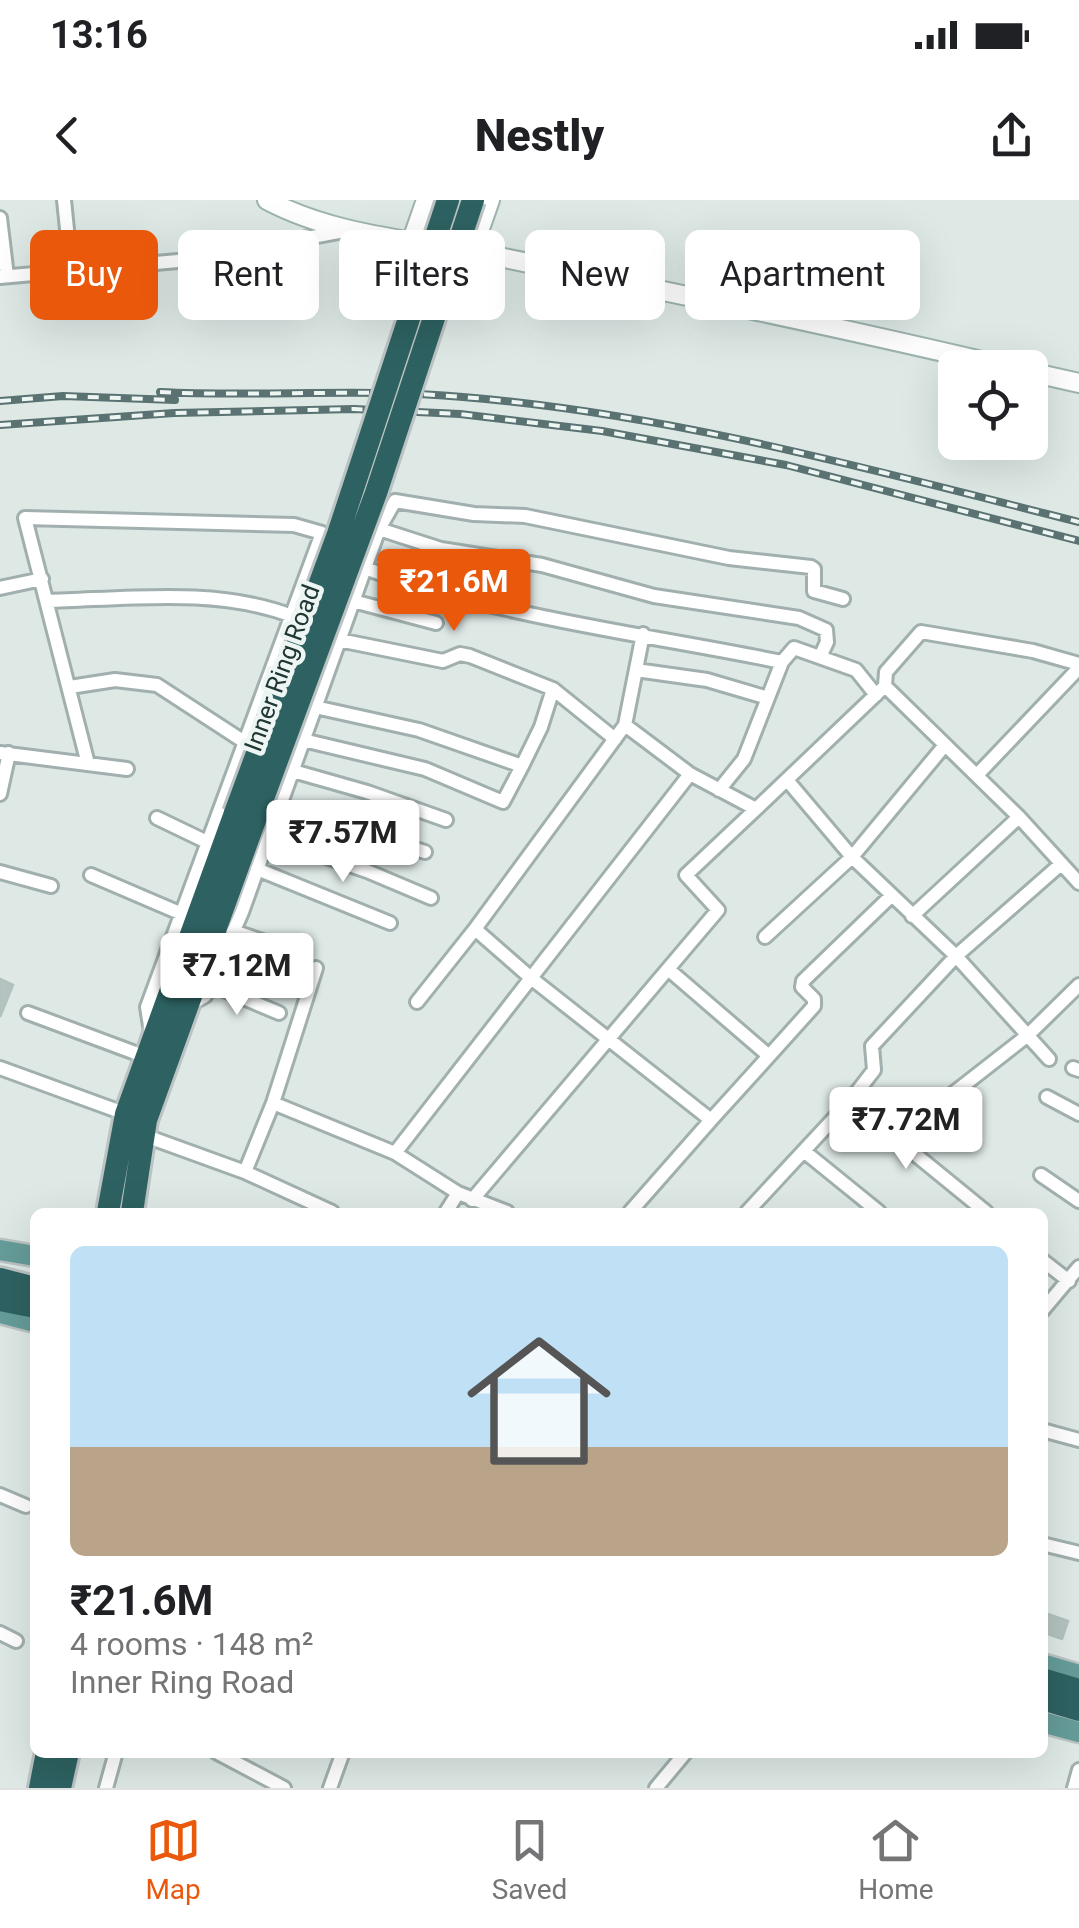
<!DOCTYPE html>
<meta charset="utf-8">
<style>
:root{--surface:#fff;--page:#f6f6f6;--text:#202124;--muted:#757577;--line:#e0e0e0;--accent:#ea580c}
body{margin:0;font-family:Roboto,sans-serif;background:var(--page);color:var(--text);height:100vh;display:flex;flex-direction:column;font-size:38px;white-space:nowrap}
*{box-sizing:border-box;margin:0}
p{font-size:32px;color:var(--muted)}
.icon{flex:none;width:55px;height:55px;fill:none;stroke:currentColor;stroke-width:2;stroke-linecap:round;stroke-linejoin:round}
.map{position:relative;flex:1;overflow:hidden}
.details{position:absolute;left:30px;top:1008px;width:1018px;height:550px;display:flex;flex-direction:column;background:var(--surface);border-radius:15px;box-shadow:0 10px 40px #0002}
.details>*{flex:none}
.top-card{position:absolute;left:30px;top:30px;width:1020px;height:90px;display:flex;gap:20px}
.fabs{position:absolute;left:938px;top:150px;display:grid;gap:20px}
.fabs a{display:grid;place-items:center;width:110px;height:110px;border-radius:15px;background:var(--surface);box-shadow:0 10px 40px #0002;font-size:50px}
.price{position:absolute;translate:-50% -85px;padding:0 22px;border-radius:10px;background:#fff;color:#222;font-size:32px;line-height:65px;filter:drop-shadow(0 2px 5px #0008)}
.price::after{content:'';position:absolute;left:50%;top:60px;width:30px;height:22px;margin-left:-15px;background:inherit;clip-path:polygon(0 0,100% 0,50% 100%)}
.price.current{background:var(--accent);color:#fff}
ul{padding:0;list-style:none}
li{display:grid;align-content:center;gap:20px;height:530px;padding:0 40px}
li span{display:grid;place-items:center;height:310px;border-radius:15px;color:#555}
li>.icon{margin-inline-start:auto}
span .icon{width:180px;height:180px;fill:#fffc;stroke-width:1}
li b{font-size:42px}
.pill{padding:0 35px;border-radius:15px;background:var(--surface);box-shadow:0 10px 40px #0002;font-size:35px;line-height:90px}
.pill.current{background:var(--accent);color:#fff}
.status{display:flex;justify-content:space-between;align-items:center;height:70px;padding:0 50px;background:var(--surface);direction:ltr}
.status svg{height:28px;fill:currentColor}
header{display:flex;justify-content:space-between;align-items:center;height:130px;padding:0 40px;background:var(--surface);font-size:45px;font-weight:800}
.tab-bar{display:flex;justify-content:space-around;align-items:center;height:140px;border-top:2px solid var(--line);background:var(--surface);font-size:28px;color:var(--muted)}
.tab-bar a{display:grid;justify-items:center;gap:5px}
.tab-bar .current{color:var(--accent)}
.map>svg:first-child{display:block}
.building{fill:#b4c3c0;stroke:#b1c2be;stroke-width:2.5}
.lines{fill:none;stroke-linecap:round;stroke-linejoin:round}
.street-casing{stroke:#a1b0ae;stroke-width:18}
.secondary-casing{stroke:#9eb4b0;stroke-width:22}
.primary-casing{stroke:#bcc3c3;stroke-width:25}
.highway-casing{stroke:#bcc3c3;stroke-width:28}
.street{stroke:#fff;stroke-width:12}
.secondary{stroke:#fff;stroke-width:18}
.primary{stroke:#659c99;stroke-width:20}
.highway{stroke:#2e6262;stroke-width:22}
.rail-casing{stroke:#5a7372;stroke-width:8}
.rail{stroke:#eef6f3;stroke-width:4;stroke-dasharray:11;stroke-linecap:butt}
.highway-bridge-casing{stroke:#bcc3c3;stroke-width:28;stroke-linecap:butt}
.highway-bridge{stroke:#2e6262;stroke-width:22}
.labels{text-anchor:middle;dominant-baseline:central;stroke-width:9;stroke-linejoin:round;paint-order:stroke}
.street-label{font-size:25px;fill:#203736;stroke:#eef6f3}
</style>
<div class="status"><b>13:16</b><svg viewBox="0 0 49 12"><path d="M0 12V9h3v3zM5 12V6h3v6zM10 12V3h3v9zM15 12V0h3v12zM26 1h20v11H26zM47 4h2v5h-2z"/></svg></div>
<header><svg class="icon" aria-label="back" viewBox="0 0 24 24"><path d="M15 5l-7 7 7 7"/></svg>Nestly<svg class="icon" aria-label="share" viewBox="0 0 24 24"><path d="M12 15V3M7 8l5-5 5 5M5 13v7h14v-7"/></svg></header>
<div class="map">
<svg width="1079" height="1588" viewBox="0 0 1079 1588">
<rect width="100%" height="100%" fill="#dee9e6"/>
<path class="building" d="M0,779L13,785L0,817Z
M1042,1412L1068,1421L1062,1439L1042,1432Z"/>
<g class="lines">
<g class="street-casing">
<path id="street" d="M64,0L68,39
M0,18L7,76
M0,77L189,60L344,31
M379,329L441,349L542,365L654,396L799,418L826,430L827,442L820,457
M365,368C498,417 644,434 782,462
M0,388L42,379
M47,401C127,399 217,387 292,416
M353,401L436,423
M339,440L443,461L460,454L470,456L553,489L615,539
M636,470L707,480L768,498
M885,486L886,472L921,432L1033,451L1079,464
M70,487L115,480L157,485L246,543
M625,525L643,434
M303,540L425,569L503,602L522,566L419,530L315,507
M0,553L127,569
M88,564L25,318L294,325L322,333L147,807L151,832
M522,566L541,527L553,489
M293,571L367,592L446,620
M977,575L1079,468
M787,580L852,657L956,756L1049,859
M719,590L744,559L782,462L794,448L856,470L876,495
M0,594L9,553
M280,606L425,652
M157,618L209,643
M269,637L367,671L431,698
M257,669L390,723
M0,672L51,686
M91,675L182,714
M912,716L1019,617
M233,731L286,749
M765,737L852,657L945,545
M668,769L769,856L711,920
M210,784L279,813
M417,802L475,729
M189,805L205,796L242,712L379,329L395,301L474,314L525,316L729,358L811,367L814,369V391L843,399
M28,813L146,857
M769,856L814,806V799L802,787L803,781L891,696
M0,868L129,915
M1073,868L1079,870
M1047,897L1079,914
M850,901L986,1012
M273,903L395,953L458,993L507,1012
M932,910L1028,835L1079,785
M143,935L245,972L332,1012
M805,952L879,1012
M395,953L531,778L475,729L625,525L690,574
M245,972L273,903L316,768
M1041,975L1079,1001
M472,1000L718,710L686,675L756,609
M446,1012L458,993
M630,1012L711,920L531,778L690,574L756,609L885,486L1019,617L1079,683
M747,1012L850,901L874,870L872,846L956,756L1061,664
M1042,1060L1069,1081
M1042,1111L1079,1067
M1042,1230L1079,1240
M0,1295L26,1306
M1042,1344L1079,1353
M0,1433L16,1441
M216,1552L284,1588
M106,1588L116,1552
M330,1588L343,1552
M656,1588L686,1552
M1074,1588L1079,1570"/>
</g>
<g class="secondary-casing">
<path id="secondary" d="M267,0C338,38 426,41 504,58C674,93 843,128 1012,168
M412,40L426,0
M472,51L490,0
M1030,172L1079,183"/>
</g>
<g class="primary-casing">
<path id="primary" d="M0,1050L35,1056
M0,1113L35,1122
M1042,1464L1079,1475
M1042,1522L1079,1532"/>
</g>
<g class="highway-casing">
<path id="highway" d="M108,1012L126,914L235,613
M132,1012L146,920L255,620
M0,1079L35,1088
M0,1100L35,1107
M1042,1479L1079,1490
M1042,1499L1079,1510
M40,1588L47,1552
M60,1588L68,1552"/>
</g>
<use href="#street" class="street"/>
<use href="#secondary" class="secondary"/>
<use href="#primary" class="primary"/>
<use href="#highway" class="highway"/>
<g class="rail-casing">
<path id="rail" d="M160,192C261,197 362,188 463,197C673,214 876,271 1079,322
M0,201L63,196L175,200
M0,225L174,213L354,209L460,214L602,231L786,265L1079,341"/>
</g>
<use href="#rail" class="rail"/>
<g class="highway-bridge-casing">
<path id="highway-bridge" d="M235,613L338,334L448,0
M255,620L376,293L473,0"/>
</g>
<use href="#highway-bridge" class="highway-bridge"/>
</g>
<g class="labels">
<g class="street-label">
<text transform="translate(282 468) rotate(-70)">Inner Ring Road</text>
</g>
</g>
</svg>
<div class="fabs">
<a><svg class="icon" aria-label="locate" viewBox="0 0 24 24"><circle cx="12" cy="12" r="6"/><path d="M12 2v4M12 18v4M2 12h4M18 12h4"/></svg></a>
</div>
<b class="price current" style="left:454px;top:434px">₹21.6M</b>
<b class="price" style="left:343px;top:685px">₹7.57M</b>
<b class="price" style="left:237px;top:818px">₹7.12M</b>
<b class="price" style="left:906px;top:972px">₹7.72M</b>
<div class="top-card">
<a class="pill current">Buy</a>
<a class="pill">Rent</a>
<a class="pill">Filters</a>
<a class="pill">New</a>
<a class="pill">Apartment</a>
</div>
<section class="details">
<ul>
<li><span style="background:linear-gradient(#bfe0f5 65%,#b9a48a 0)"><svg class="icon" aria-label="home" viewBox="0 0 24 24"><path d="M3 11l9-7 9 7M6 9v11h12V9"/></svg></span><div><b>₹21.6M</b><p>4 rooms · 148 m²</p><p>Inner Ring Road</p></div></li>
</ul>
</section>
</div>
<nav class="tab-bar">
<a class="current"><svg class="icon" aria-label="map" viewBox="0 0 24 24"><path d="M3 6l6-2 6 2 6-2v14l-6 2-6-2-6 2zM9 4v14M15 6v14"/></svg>Map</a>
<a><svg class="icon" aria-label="saved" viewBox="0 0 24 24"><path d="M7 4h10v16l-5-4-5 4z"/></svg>Saved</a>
<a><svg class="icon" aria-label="home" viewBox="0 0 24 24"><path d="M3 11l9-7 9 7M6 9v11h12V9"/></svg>Home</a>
</nav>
